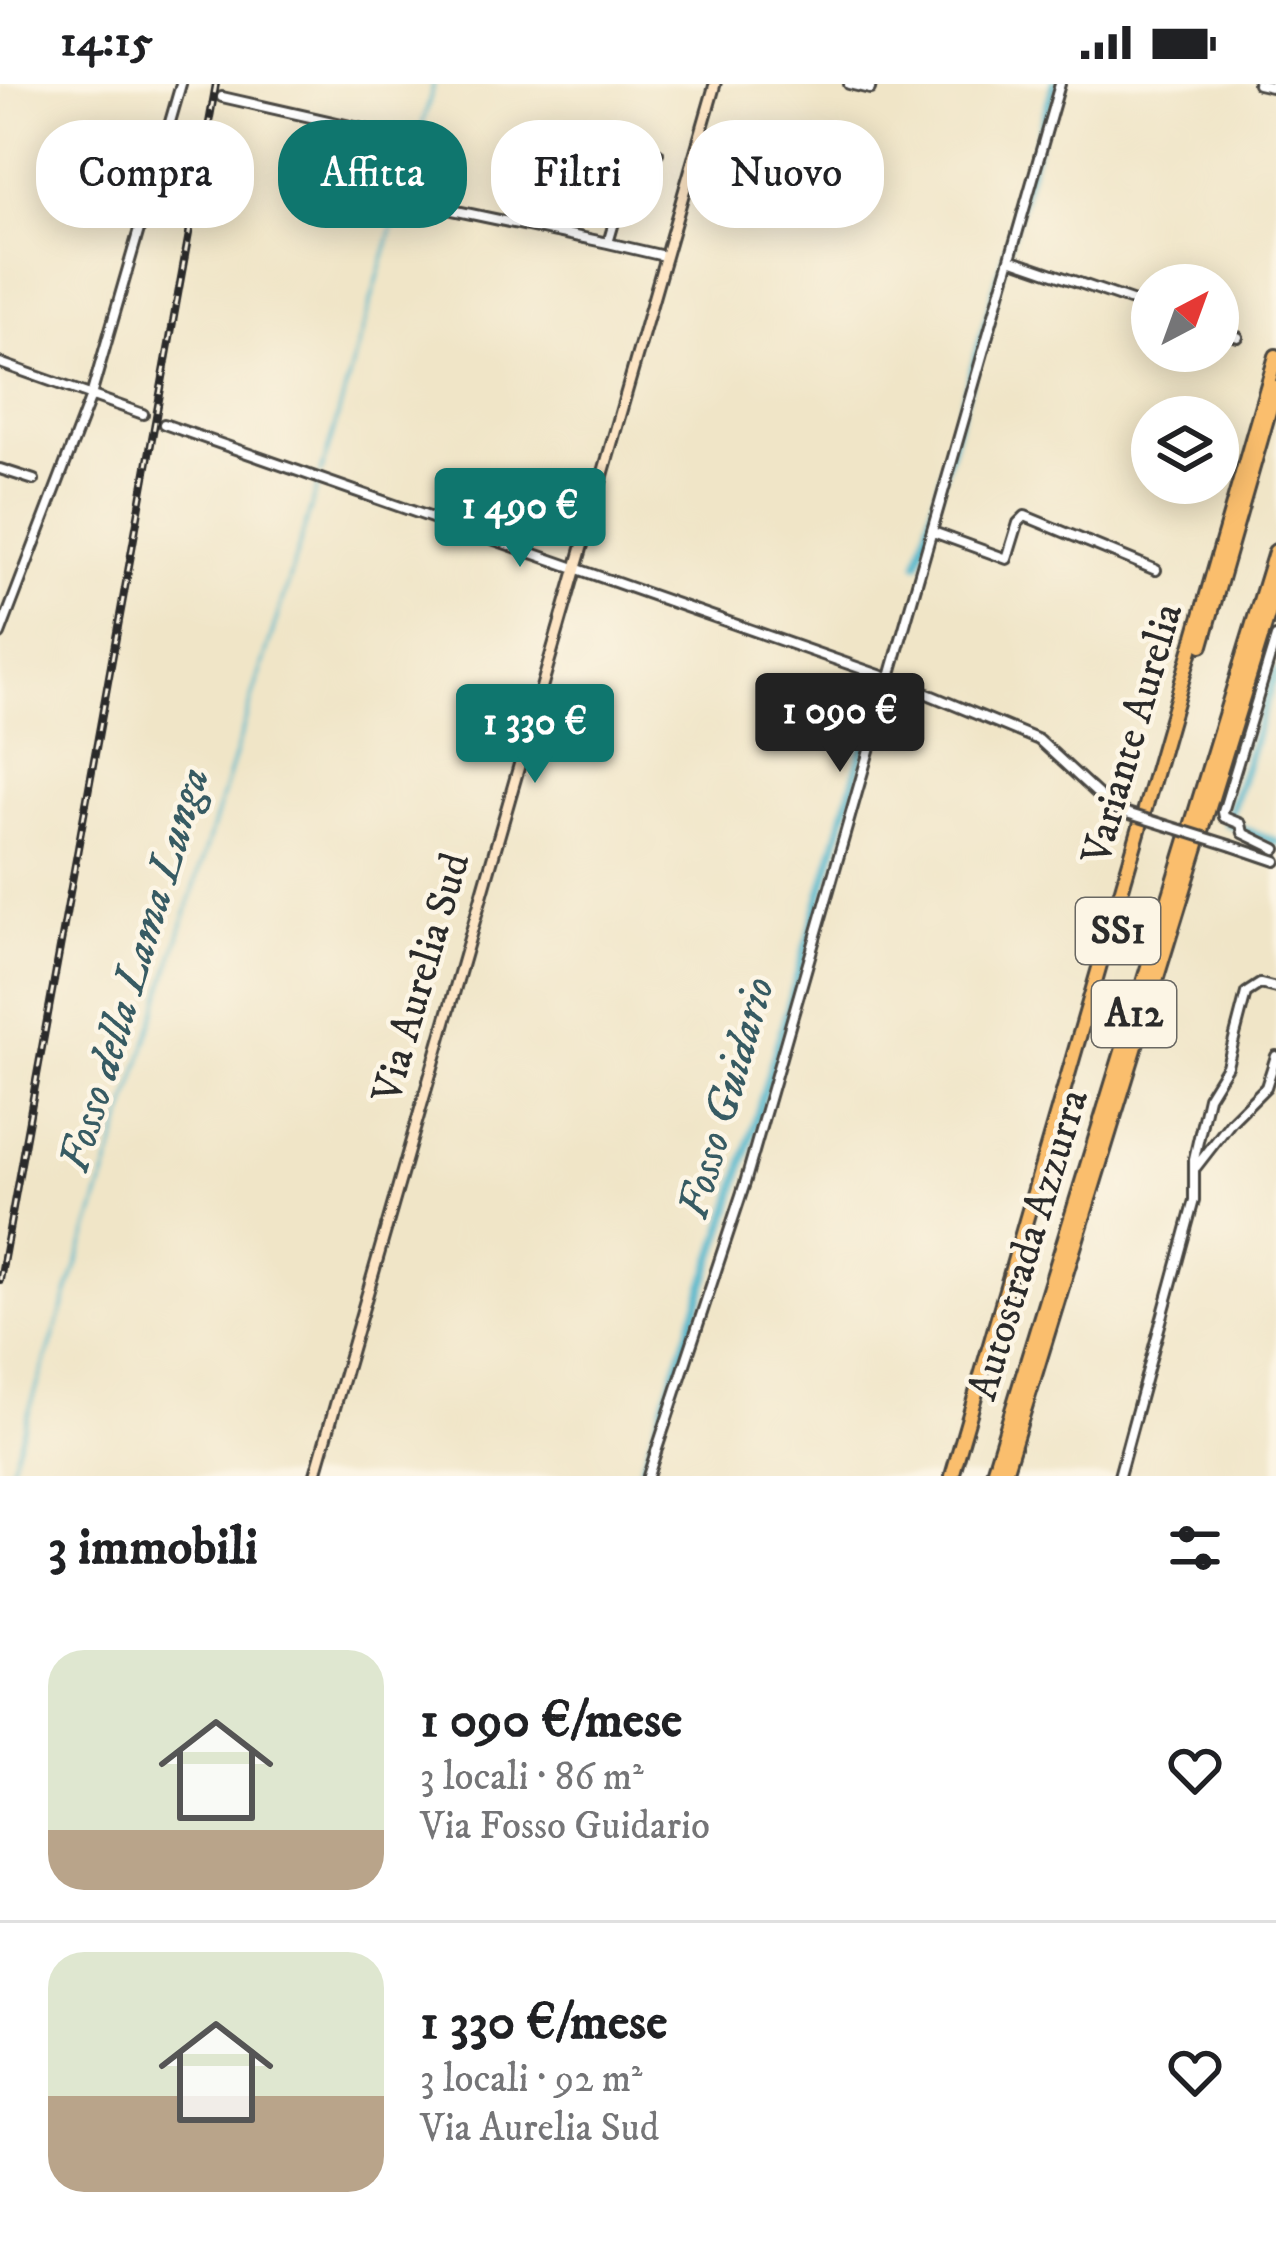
<!DOCTYPE html>
<html lang="it">
<meta charset="utf-8">
<style>
:root{--surface:#fff;--page:#f2f2f2;--text:#202124;--muted:#757577;--line:#e0e0e0;--accent:#0f766e}
body{margin:0;font-family:"IM FELL DW Pica",serif;background:var(--page);color:var(--text);height:100vh;display:flex;flex-direction:column;font-size:45px;white-space:nowrap}
*{box-sizing:border-box;margin:0}
p{font-size:39px;color:var(--muted)}
.icon{flex:none;width:66px;height:66px;fill:none;stroke:currentColor;stroke-width:2;stroke-linecap:round;stroke-linejoin:round}
.map{position:relative;height:1392px;overflow:hidden}
.panel{display:flex;flex-direction:column;background:var(--surface);flex:1}
.panel>*{flex:none}
.guide{position:absolute;left:36px;top:36px;width:1206px;height:108px;display:flex;gap:24px}
.needle{width:78px;rotate:41deg}
.tools{position:absolute;left:1131px;top:180px;display:grid;gap:24px}
.tools a{display:grid;place-items:center;width:108px;height:108px;border-radius:50%;background:var(--surface);box-shadow:0 6px 30px #0003;font-size:60px}
.price{position:absolute;translate:-50% -102px;padding:0 27px;border-radius:12px;background:var(--accent);color:#fff;font-size:39px;line-height:78px;filter:drop-shadow(0 3px 6px #0008)}
.price::after{content:'';position:absolute;left:50%;top:72px;width:36px;height:27px;margin-left:-18px;background:inherit;clip-path:polygon(0 0,100% 0,50% 100%)}
.price.selected{background:#222;color:#fff}
ul{padding:0;list-style:none}
li{display:flex;align-items:center;gap:36px;height:300px;padding:0 48px}
li+li{border-top:3px solid var(--line)}
li span{display:grid;place-items:center;flex:none;width:336px;height:240px;border-radius:36px;color:#555}
li>.icon{margin-inline-start:auto}
span .icon{width:144px;height:144px;fill:#fffc;stroke-width:1}
li b{font-size:51px}
h2{display:flex;justify-content:space-between;align-items:center;height:144px;padding:0 48px;font-size:51px}
.pill{padding:0 42px;border-radius:48px;background:var(--surface);box-shadow:0 6px 30px #0003;font-size:42px;line-height:108px}
.pill.selected{background:var(--accent);color:#fff}
.status{display:flex;justify-content:space-between;align-items:center;height:84px;padding:0 60px;background:var(--surface);direction:ltr}
.status svg{height:33px;fill:currentColor}
.map>svg:first-child{display:block}
.lines{fill:none;stroke-linecap:round;stroke-linejoin:round}
.stream{stroke:#4db5cb;stroke-width:3}
.canal{stroke:#4db5cb;stroke-width:8}
.minor-casing{stroke:#494742;stroke-width:14}
.secondary-casing{stroke:#494742;stroke-width:15}
.trunk-casing{stroke:#494742;stroke-width:18}
.motorway-casing{stroke:#494742;stroke-width:20}
.minor{stroke:#fff;stroke-width:8}
.secondary{stroke:#fde5c5;stroke-width:9}
.trunk{stroke:#fabe6d;stroke-width:12}
.motorway{stroke:#fabe6d;stroke-width:14}
.rail-casing{stroke:#2b2b2b;stroke-width:8}
.rail{stroke:#fcf5e5;stroke-width:3;stroke-dasharray:9;stroke-linecap:butt}
.minor-bridge-casing{stroke:#494742;stroke-width:14;stroke-linecap:butt}
.minor-bridge{stroke:#fff;stroke-width:8}
.labels{text-anchor:middle;dominant-baseline:central;stroke-width:9;stroke-linejoin:round;paint-order:stroke}
.shield{fill:#fcf5e5;stroke:#6a6863;stroke-width:3}
.shield-label{font-size:39px;font-weight:bold;fill:#2b2b2b}
.street-label{font-size:42px;fill:#2b2b2b;stroke:#fcf5e5}
.water-label{font-size:45px;font-style:italic;fill:#375b63;stroke:#fcf5e5}
</style>
<div class="status"><b>14:15</b><svg viewBox="0 0 49 12"><path d="M0 12V9h3v3zM5 12V6h3v6zM10 12V3h3v9zM15 12V0h3v12zM26 1h20v11H26zM47 4h2v5h-2z"/></svg></div>
<div class="map">
<svg width="1276" height="1392" viewBox="0 0 1276 1392">
<rect width="100%" height="100%" fill="#fcf5e5"/>
<filter id="ink" filterUnits="userSpaceOnUse"><feTurbulence type="fractalNoise" baseFrequency=".00833" numOctaves="2"/><feDisplacementMap in="SourceGraphic" scale="24" xChannelSelector="R" yChannelSelector="G"/><feConvolveMatrix kernelMatrix="1 2 1 2 8 2 1 2 1" color-interpolation-filters="sRGB"/></filter>
<filter id="wash" filterUnits="userSpaceOnUse"><feTurbulence type="fractalNoise" baseFrequency=".004" numOctaves="4" result="noise"/><feDisplacementMap in="SourceGraphic" scale="48" xChannelSelector="R" yChannelSelector="G"/><feGaussianBlur stdDeviation="2.7" result="paint"/><feColorMatrix in="noise" values="0 0 0 0 0 0 0 0 0 0 0 0 0 0 0 0 0 1.4 0 .05"/><feComposite in="paint" operator="in"/></filter>
<g filter="url(#wash)">
<rect width="100%" height="100%" fill="#f0e5c7"/>
<g class="lines">
<path class="stream" d="M321,390L434,0
M8,1392L99,1113L319,397"/>
<path class="canal" d="M918,478L1054,0
M1276,587L1227,739L1276,758
M640,1392L730,1125L867,651"/>
</g>
</g>
<g filter="url(#ink)">
<g class="lines">
<g class="minor-casing">
<path id="minor" d="M849,0L870,5L871,0
M1258,0L1276,4
M222,13L408,55
M604,56L658,69
M636,63L608,159L664,172
M405,116L608,159
M1010,175L1152,224
M1218,247L1238,253
M0,279L143,330
M164,340L891,595L1039,656L1114,725
M0,385L34,396
M933,448L1007,475L1018,439L1025,432L1156,486
M0,550L91,312L181,0
M1276,553L1223,728L1224,733L1241,740L1243,749L1276,765
M1232,762L1276,777
M1196,1083L1231,1038L1266,1003L1276,972
M648,1392L745,1099L1060,0
M1119,1392L1194,1116V1075L1208,1013L1227,982L1246,909L1260,900L1276,904"/>
</g>
<g class="secondary-casing">
<path id="secondary" d="M315,1392L715,0"/>
</g>
<g class="trunk-casing">
<path id="trunk" d="M1202,561L1276,303
M952,1392L1276,272"/>
</g>
<g class="motorway-casing">
<path id="motorway" d="M993,1392L1276,468
M1003,1392L1276,502"/>
</g>
<use href="#minor" class="minor"/>
<use href="#secondary" class="secondary"/>
<use href="#trunk" class="trunk"/>
<use href="#motorway" class="motorway"/>
<g class="rail-casing">
<path id="rail" d="M0,1196L216,0"/>
</g>
<use href="#rail" class="rail"/>
<g class="minor-bridge-casing">
<path id="minor-bridge" d="M1114,725L1232,762"/>
</g>
<use href="#minor-bridge" class="minor-bridge"/>
</g>
</g>
<g class="labels">
<g class="shield">
<rect x="1076" y="814" width="84" height="66" rx="9"/>
<rect x="1092" y="897" width="84" height="66" rx="9"/>
</g>
<g class="shield-label">
<text x="1118" y="847">SS1</text>
<text x="1134" y="930">A12</text>
</g>
<g class="street-label">
<text transform="translate(1133 650) rotate(-74)">Variante Aurelia</text>
<text transform="translate(422 894) rotate(-74)">Via Aurelia Sud</text>
<text transform="translate(1029 1161) rotate(-73)">Autostrada Azzurra</text>
</g>
<g class="water-label">
<text transform="translate(135 886) rotate(-73)">Fosso della Lama Lunga</text>
<text transform="translate(727 1014) rotate(-74)">Fosso Guidario</text>
</g>
</g>
</svg>
<div class="tools">
<a><svg class="needle" viewBox="-14 -14 28 28"><path d="M0-13l5 13h-10z" fill="#e53935"/><path d="M0 13l5-13h-10z" fill="#757577"/></svg></a>
<a><svg class="icon" aria-label="layers" viewBox="0 0 24 24"><path d="M12 4l9 5-9 5-9-5zM3 14l9 5 9-5"/></svg></a>
</div>
<b class="price" style="left:520px;top:486px">1 490 €</b>
<b class="price selected" style="left:840px;top:691px">1 090 €</b>
<b class="price" style="left:535px;top:702px">1 330 €</b>
<div class="guide">
<a class="pill">Compra</a>
<a class="pill selected">Affitta</a>
<a class="pill">Filtri</a>
<a class="pill">Nuovo</a>
</div>
</div>
<section class="panel">
<h2>3 immobili<svg class="icon" aria-label="filters" viewBox="0 0 24 24"><path d="M4 7h16M4 17h16"/><circle cx="9" cy="7" r="2"/><circle cx="15" cy="17" r="2"/></svg></h2>
<ul>
<li><span style="background:linear-gradient(#dfe7d0 75%,#b9a48a 0)"><svg class="icon" aria-label="home" viewBox="0 0 24 24"><path d="M3 11l9-7 9 7M6 9v11h12V9"/></svg></span><div><b>1 090 €/mese</b><p>3 locali · 86 m²</p><p>Via Fosso Guidario</p></div><svg class="icon" aria-label="heart" viewBox="0 0 24 24"><path d="M12 20l-8-8c-3-5 5-10 8-4 3-6 11-1 8 4z"/></svg></li>
<li><span style="background:linear-gradient(#dfe7d0 60%,#b9a48a 0)"><svg class="icon" aria-label="home" viewBox="0 0 24 24"><path d="M3 11l9-7 9 7M6 9v11h12V9"/></svg></span><div><b>1 330 €/mese</b><p>3 locali · 92 m²</p><p>Via Aurelia Sud</p></div><svg class="icon" aria-label="heart" viewBox="0 0 24 24"><path d="M12 20l-8-8c-3-5 5-10 8-4 3-6 11-1 8 4z"/></svg></li>
</ul>
</section>
